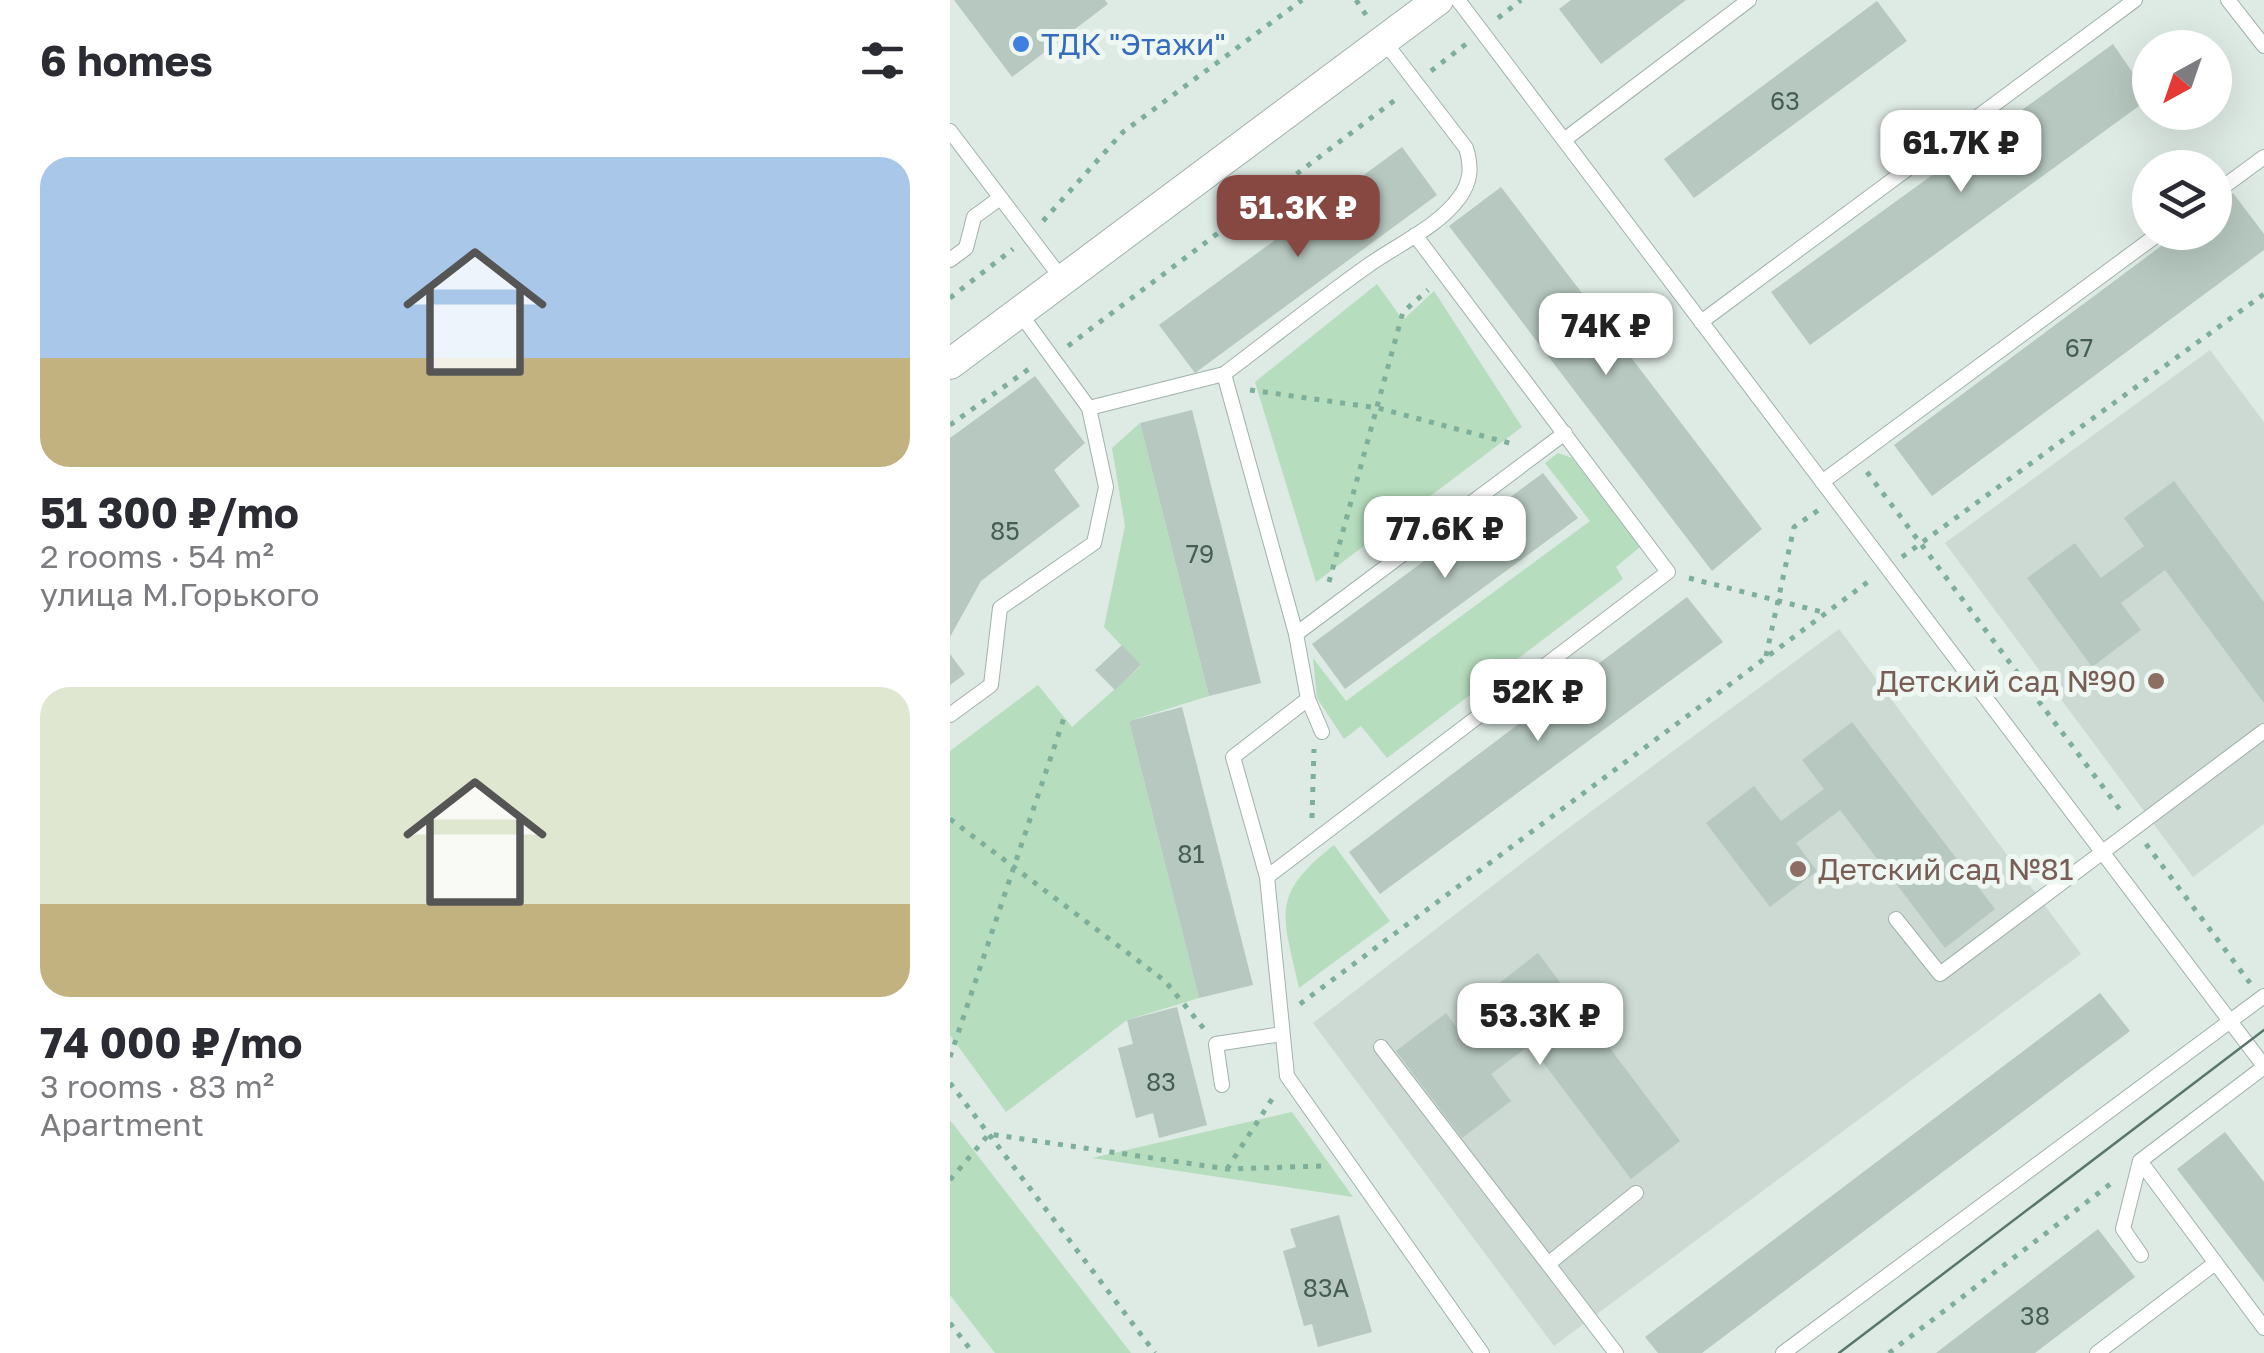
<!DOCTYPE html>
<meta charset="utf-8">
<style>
:root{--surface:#fff;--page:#f2f2f3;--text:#2b2b33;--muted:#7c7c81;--accent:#864840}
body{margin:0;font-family:"Golos Text",sans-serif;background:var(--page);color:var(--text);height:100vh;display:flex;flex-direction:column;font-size:38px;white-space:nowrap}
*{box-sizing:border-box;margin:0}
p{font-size:32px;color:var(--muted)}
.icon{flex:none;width:55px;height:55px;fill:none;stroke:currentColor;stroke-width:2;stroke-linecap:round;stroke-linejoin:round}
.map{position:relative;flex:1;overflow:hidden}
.side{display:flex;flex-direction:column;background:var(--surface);width:950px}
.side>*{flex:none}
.needle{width:65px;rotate:220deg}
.controls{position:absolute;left:1182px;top:30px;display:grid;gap:20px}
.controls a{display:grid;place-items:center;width:100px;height:100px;border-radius:50%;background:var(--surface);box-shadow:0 10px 40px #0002;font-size:50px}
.price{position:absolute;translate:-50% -85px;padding:0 22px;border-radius:20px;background:#fff;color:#222;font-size:32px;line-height:65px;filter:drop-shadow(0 2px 5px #0008)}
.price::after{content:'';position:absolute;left:50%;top:60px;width:30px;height:22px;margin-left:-15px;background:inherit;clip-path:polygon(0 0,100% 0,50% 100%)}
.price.on{background:var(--accent);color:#fff}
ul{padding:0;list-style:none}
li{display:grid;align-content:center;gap:20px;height:530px;padding:0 40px}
li span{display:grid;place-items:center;height:310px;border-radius:30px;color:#555}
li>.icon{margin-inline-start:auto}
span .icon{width:180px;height:180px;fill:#fffc;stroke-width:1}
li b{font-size:42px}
h2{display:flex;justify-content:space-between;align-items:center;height:120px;padding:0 40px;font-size:42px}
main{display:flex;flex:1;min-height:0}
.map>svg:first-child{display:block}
.built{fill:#ccdad3}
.green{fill:#b6ddbd}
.building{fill:#b6c8bf}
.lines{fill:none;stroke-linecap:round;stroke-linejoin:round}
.service-casing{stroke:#a1b2ab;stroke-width:16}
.tertiary-casing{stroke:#a1b2ab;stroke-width:32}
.path{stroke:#7daf9b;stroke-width:5;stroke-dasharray:5 8;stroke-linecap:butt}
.service{stroke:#fff;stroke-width:14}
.tertiary{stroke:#fff;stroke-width:30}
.tram{stroke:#59766c;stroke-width:2.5}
.shop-dot{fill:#3f7fe0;stroke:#eef7f2;stroke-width:4}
.education-dot{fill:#8d6e63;stroke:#eef7f2;stroke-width:4}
.labels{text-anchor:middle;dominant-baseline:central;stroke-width:10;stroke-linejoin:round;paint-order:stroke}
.number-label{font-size:25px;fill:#455e54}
.shop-label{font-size:30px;fill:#366cbe;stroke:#eef7f2;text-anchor:start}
.education-label{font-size:30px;fill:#785e54;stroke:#eef7f2;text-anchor:end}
</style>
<main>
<section class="side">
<h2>6 homes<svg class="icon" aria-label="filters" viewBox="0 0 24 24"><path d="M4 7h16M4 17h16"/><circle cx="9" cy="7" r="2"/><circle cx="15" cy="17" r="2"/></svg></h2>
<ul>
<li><span style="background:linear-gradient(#a9c7e8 65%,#c2b280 0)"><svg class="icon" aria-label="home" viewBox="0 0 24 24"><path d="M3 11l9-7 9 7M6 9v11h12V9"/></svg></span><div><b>51 300 ₽/mo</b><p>2 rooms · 54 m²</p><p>улица М.Горького</p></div></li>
<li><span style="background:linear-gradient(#dfe7d0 70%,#c2b280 0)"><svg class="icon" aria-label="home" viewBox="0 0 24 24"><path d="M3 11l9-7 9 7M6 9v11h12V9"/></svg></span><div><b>74 000 ₽/mo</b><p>3 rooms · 83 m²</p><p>Apartment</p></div></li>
</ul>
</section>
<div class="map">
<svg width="1314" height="1353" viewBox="0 0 1314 1353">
<rect width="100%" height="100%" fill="#deeae4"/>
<path class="built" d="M1260,350L1314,422V824L1243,877L995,543Z
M889,629L1131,954L604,1346L363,1023L605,838Z"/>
<path class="green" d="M427,284L453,320L484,291L572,427L366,582L305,382Z
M190,423L259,696L179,721L249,998L177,1020L56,1112L0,1035V751L88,685L122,727L191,666L154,627L175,526L162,448Z
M608,453L622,458L690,547L666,567L673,579L437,758L411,726L394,739L367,698L363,658L396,701L640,521L595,463Z
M384,845L440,921L349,988C333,915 319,896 384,845Z
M342,1112L403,1197L142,1158Z
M0,1120L181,1353H45L0,1295Z"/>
<path class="building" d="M4,0H155L158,4L62,77Z
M621,0H736L651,64L609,9Z
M927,1L957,41L744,198L714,159Z
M1163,44L1200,98L860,345L821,292Z
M452,147L487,195L245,373L209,325Z
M551,187L812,529L762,571L499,226Z
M1283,193L1314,234V250L982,496L944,445L1230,232H1265V207Z
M85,376L135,443L104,470L130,506L31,581L0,637V438Z
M242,410L311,683L259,696L190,423Z
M593,473L628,518L395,689L362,644Z
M1224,481L1314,602V703L1215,570L1171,603L1191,630L1142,667L1077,578L1125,543L1151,578L1194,546L1174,518Z
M737,597L773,642L430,894L399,852Z
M172,645L191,665L165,690L145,670Z
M0,654L15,674L0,685Z
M232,707L303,985L249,998L179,721Z
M902,722L1045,909L995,948L890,810L846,843L867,871L820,907L756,823L804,786L831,821L874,789L852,760Z
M588,953L730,1141L681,1179L580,1045L541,1074L561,1101L512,1138L446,1051L496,1013L522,1048L561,1019L539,991Z
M1150,993L1180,1031L752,1353H708L695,1337Z
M227,1007L257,1125L209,1138L203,1113L186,1118L168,1048L183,1044L177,1020Z
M1275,1132L1314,1182V1282L1227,1169Z
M389,1215L422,1332L368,1347L362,1324L354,1326L333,1251L346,1247L340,1229Z
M1148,1229L1185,1277L1085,1353H986Z"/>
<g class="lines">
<g class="service-casing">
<path id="service" d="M508,0L1314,1066
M1278,0L1314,46
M0,131L112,279
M614,140L799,0
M1265,193L1314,157
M0,260L16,248L24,217L50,198
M751,322L1185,0
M139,408L274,374
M872,482L1211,232
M346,634L615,433
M358,699L283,757L317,877L337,1076L532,1353
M0,715L41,685L50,608L144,543L156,487L139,408L69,312
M372,732L358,699L346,634L274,374C322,338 368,301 416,267C446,245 487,228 509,198C521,182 522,167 516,148L434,41
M317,877L718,572L465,235
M946,919L990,974L1314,731
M431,1047L598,1264
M272,1085L266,1044L332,1034
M1190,1161L1314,1328
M1191,1255L1173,1229L1190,1161L1314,1067
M666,1353L598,1264L686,1193
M833,1353L1314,996
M1147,1353L1264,1264"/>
</g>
<g class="tertiary-casing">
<path id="tertiary" d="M0,364L488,0"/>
</g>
<path class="path" d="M406,0L418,18
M548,18L571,0
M481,71L516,44
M93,221L173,132L352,0
M0,298L63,249
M118,346L449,97
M300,390L428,408L563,444
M0,425L83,366
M917,472L1171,811
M952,557L1314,294
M739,578L876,613
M379,582L453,312L478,290
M816,656L844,527L870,509
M362,818L364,749
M0,819L215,981L255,1030
M1196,844L1300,983
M350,1004L923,578
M0,1057L114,718
M0,1083L205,1353
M277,1169L324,1096
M0,1180L39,1134L277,1169L373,1166
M0,1323L23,1353
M939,1353L1163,1182"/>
<use href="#service" class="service"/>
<use href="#tertiary" class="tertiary"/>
<path class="tram" d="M889,1353L1314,1030"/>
</g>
<circle class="shop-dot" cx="71" cy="44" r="10"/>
<g class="education-dot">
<circle cx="1206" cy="681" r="10"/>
<circle cx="848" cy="869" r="10"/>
</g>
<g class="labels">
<g class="number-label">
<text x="835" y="100">63</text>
<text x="1129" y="347">67</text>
<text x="55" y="530">85</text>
<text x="250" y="553">79</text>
<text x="241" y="853">81</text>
<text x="211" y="1081">83</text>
<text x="376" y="1287">83А</text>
<text x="1085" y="1315">38</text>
</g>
<g class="shop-label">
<text x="91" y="44">ТДК "Этажи"</text>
</g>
<g class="education-label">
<text x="1186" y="681">Детский сад №90</text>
<text x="868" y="869" text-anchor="start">Детский сад №81</text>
</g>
</g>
</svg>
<div class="controls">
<a><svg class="needle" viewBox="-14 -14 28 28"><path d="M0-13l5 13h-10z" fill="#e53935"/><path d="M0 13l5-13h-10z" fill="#7c7c81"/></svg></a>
<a><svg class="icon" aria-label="layers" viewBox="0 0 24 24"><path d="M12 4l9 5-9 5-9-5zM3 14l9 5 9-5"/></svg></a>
</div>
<b class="price" style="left:1011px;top:195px">61.7K ₽</b>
<b class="price on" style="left:348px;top:260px">51.3K ₽</b>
<b class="price" style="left:656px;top:378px">74K ₽</b>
<b class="price" style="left:495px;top:581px">77.6K ₽</b>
<b class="price" style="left:588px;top:744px">52K ₽</b>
<b class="price" style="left:590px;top:1068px">53.3K ₽</b>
</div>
</main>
